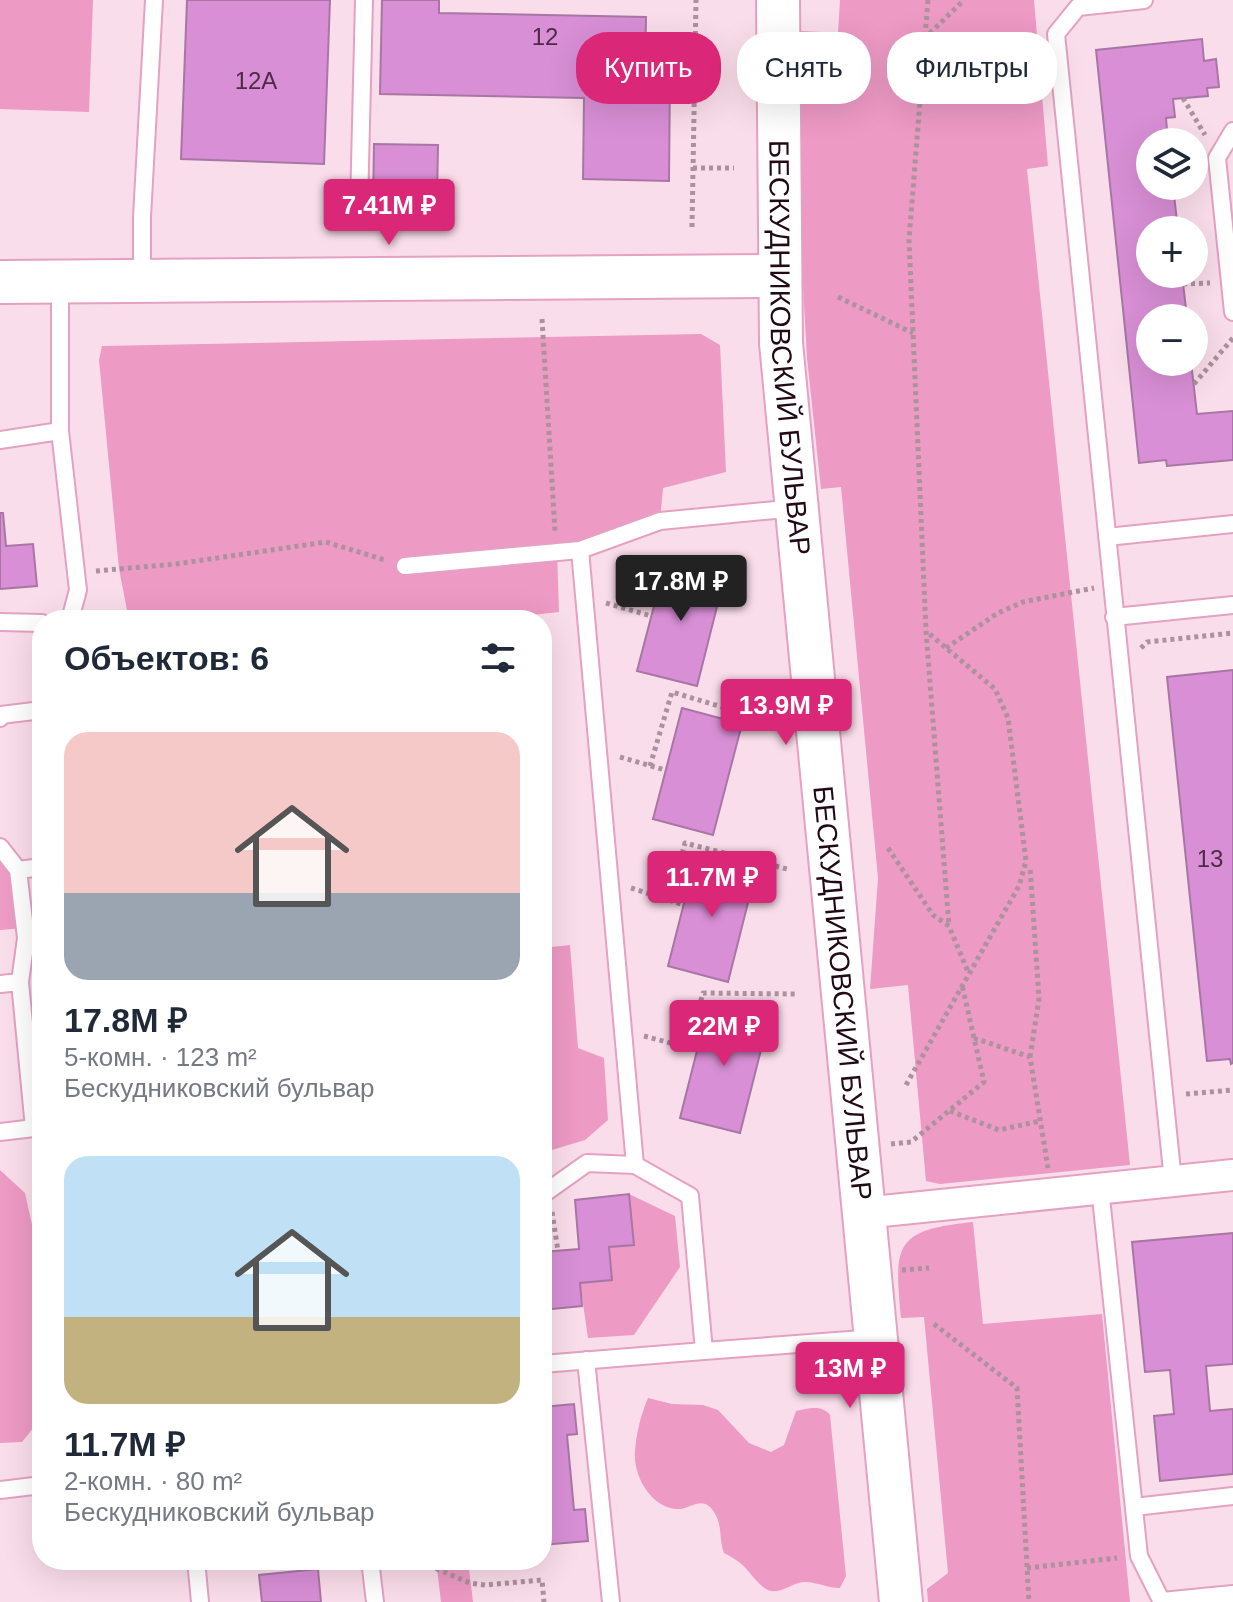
<!DOCTYPE html>
<html lang="ru">
<meta charset="utf-8">
<style>
:root{--surface:#fff;--page:#f6f6f7;--text:#1f2937;--muted:#747a83;--accent:#db2777}
body{margin:0;font-family:Helvetica,sans-serif;background:var(--page);color:var(--text);height:100vh;display:flex;flex-direction:column;font-size:30px;white-space:nowrap}
*{box-sizing:border-box;margin:0}
p{font-size:26px;color:var(--muted)}
.icon{flex:none;width:44px;height:44px;fill:none;stroke:currentColor;stroke-width:2;stroke-linecap:round;stroke-linejoin:round}
.map{position:relative;flex:1;overflow:hidden}
.details{position:absolute;left:32px;top:610px;width:520px;height:960px;display:flex;flex-direction:column;background:var(--surface);border-radius:32px;box-shadow:0 8px 32px #0002}
.details>*{flex:none}
.guide{position:absolute;left:576px;top:32px;width:536px;height:72px;display:flex;gap:16px}
.fabs{position:absolute;left:1136px;top:128px;display:grid;gap:16px}
.fabs a{display:grid;place-items:center;width:72px;height:72px;border-radius:50%;background:var(--surface);box-shadow:0 8px 32px #0002;font-size:40px}
.price{position:absolute;translate:-50% -68px;padding:0 18px;border-radius:8px;background:var(--accent);color:#fff;font-size:26px;line-height:52px;filter:drop-shadow(0 2px 4px #0008)}
.price::after{content:'';position:absolute;left:50%;top:48px;width:24px;height:18px;margin-left:-12px;background:inherit;clip-path:polygon(0 0,100% 0,50% 100%)}
.price.on{background:#222;color:#fff}
ul{padding:0;list-style:none}
li{display:grid;align-content:center;gap:16px;height:424px;padding:0 32px}
li span{display:grid;place-items:center;height:248px;border-radius:24px;color:#555}
li>.icon{margin-inline-start:auto}
span .icon{width:144px;height:144px;fill:#fffc;stroke-width:1}
li b{font-size:34px}
h2{display:flex;justify-content:space-between;align-items:center;height:96px;padding:0 32px;font-size:34px}
.pill{padding:0 28px;border-radius:32px;background:var(--surface);box-shadow:0 8px 32px #0002;font-size:28px;line-height:72px}
.pill.on{background:var(--accent);color:#fff}
.map>svg:first-child{display:block}
.green{fill:#ed9ac4}
.building{fill:#d88fd5;stroke:#a876a5;stroke-width:2}
.lines{fill:none;stroke-linecap:round;stroke-linejoin:round}
.lane-casing{stroke:#e4a1c2;stroke-width:20}
.street-casing{stroke:#e4a1c2;stroke-width:34}
.secondary-casing{stroke:#e4a1c2;stroke-width:46}
.path{stroke:#ac919e;stroke-width:5;stroke-dasharray:4 4;stroke-linecap:butt}
.lane{stroke:#fff;stroke-width:16}
.street{stroke:#fff;stroke-width:30}
.secondary{stroke:#fff;stroke-width:42}
.labels{text-anchor:middle;dominant-baseline:central;stroke-width:7;stroke-linejoin:round;paint-order:stroke}
.number-label{font-size:24px;fill:#4f2a46}
.street-label{font-size:28px;fill:#210916;stroke:#faddea}
</style>
<div class="map">
<svg width="1233" height="1602" viewBox="0 0 1233 1602">
<rect width="100%" height="100%" fill="#faddea"/>
<path class="green" d="M0,0H93L89,112L0,109Z
M840,0H1034L1048,166L1027,169L1130,1165L940,1184L926,1181L908,985L870,989L878,878L841,487L821,489L807,358L801,249V31L838,33Z
M701,334L720,345L726,472L663,488L660,521L557,552L559,612L488,620H129L119,569L99,360L102,346Z
M0,847L18,870L25,928L0,930Z
M570,945L578,1048L604,1058L608,1120L585,1140L542,1153V948Z
M0,1170L25,1193L33,1229L42,1243V1417L22,1442L0,1443Z
M629,1194L675,1216L680,1267L634,1335L588,1338L580,1283L609,1247L634,1245Z
M973,1222L983,1324L1102,1314L1130,1602H928L927,1589L948,1573L924,1317L901,1318C894,1245 894,1230 973,1222Z
M648,1398L672,1404L703,1405L718,1410L749,1443L771,1452L784,1445L796,1411C808,1409 821,1404 830,1415L846,1576L840,1588C828,1588 814,1581 803,1582C789,1584 775,1599 762,1586C745,1570 749,1566 724,1553C718,1537 724,1522 710,1507C700,1498 690,1508 681,1509C653,1511 633,1477 635,1452C636,1434 641,1414 648,1398Z
M436,1560H468L473,1602H441Z"/>
<path class="building" d="M187,0H330L324,164L181,159Z
M382,0H439V13L646,17L645,75H670L669,181L583,179L584,98L380,94Z
M1202,39L1204,61L1216,59L1219,87L1207,88L1208,96L1173,99L1175,117L1166,118L1168,142H1150V186H1173L1178,230H1150V274H1182L1187,318H1150V362H1191L1197,414L1233,411V460L1167,466L1166,460L1139,463L1096,50Z
M374,144L438,145L437,199L400,198L399,209H373Z
M0,513H3L6,546L33,544L37,586L0,589Z
M666,560L725,575L697,686L637,671Z
M1233,670V1063L1231,1064L1230,1059L1207,1061L1167,677Z
M682,708L742,724L713,835L653,819Z
M696,856L756,871L728,982L668,966Z
M709,1003L769,1018L740,1133L680,1118Z
M629,1194L634,1245L609,1247L612,1280L580,1283L582,1306L542,1310V1252L579,1249L575,1200Z
M1233,1233V1364L1206,1366L1210,1411L1233,1409V1474L1160,1481L1154,1416L1174,1414L1170,1370L1145,1372L1132,1242Z
M574,1404L577,1434L567,1435L574,1510L585,1509L588,1541L542,1545V1407Z
M318,1569L321,1602H262L259,1575Z"/>
<g class="lines">
<g class="lane-casing">
<path id="lane" d="M1144,0L1078,7L1056,34L1173,1181
M1233,131L1217,158L1233,312
M359,206L364,0
M142,281V217L154,0
M60,284V431L78,590L70,620
M0,440L60,431
M1107,537L1233,524
M580,550L635,1165
M405,566L580,550L660,521L796,508
M1114,617L1233,605
M0,622L42,623
M0,718L1,715L42,710
M0,847L18,870L26,938L20,982L34,1128L0,1132
M18,870L42,867
M0,984L20,982
M1100,1188L1139,1556L1162,1602
M542,1195L587,1163L635,1165L690,1196L704,1351L876,1338
M586,1360L611,1602
M542,1364L704,1351
M0,1490L42,1485
M1134,1507L1233,1496
M196,1560L200,1602
M370,1560L375,1602
M1162,1601L1233,1594"/>
</g>
<g class="street-casing">
<path id="street" d="M863,1213L1233,1175"/>
</g>
<g class="secondary-casing">
<g id="secondary">
<path id="s1" d="M778,0L781,343L901,1602"/>
<path d="M0,282L779,276"/>
</g>
</g>
<path class="path" d="M928,0L909,240L926,631L949,926
M924,39L964,0
M1183,98L1205,135
M693,168H734
M692,227L696,0
M1183,284L1210,283
M838,297L913,333
M542,319L555,531
M1194,384L1233,338
M96,571L176,564L326,542L385,560
M606,603L651,616
M946,648L998,613L1023,602L1094,588
M1141,648L1147,642L1233,633
M620,757L665,770
M650,766L672,692L772,722
M888,848L933,915L949,926L968,972
M631,888L684,905
M670,900L685,843L787,869
M644,1036L697,1050
M974,1038L1030,1057L1048,1168
M687,1047L703,993L798,994
M1030,1057L1039,999L1030,866
M906,1085L1019,886L1026,861L1008,718L995,689L927,632
M1186,1094L1233,1090
M950,1111L999,1130L1040,1121
M891,1144L911,1142L984,1082L962,985
M552,1212L558,1251
M902,1270L929,1268
M934,1324L1017,1388L1029,1602
M436,1560L437,1569L470,1583L485,1585L542,1580L544,1602
M1027,1568L1117,1558"/>
<use href="#lane" class="lane"/>
<use href="#street" class="street"/>
<use href="#secondary" class="secondary"/>
</g>
<g class="labels">
<g class="number-label">
<text x="545" y="36">12</text>
<text x="256" y="80">12А</text>
<text x="1210" y="858">13</text>
</g>
<g class="street-label">
<text stroke="none"><textPath href="#s1" startOffset="348">БЕСКУДНИКОВСКИЙ БУЛЬВАР</textPath></text>
<text stroke="none"><textPath href="#s1" startOffset="996">БЕСКУДНИКОВСКИЙ БУЛЬВАР</textPath></text>
</g>
</g>
</svg>
<div class="fabs">
<a><svg class="icon" aria-label="layers" viewBox="0 0 24 24"><path d="M12 4l9 5-9 5-9-5zM3 14l9 5 9-5"/></svg></a>
<a>+</a>
<a>−</a>
</div>
<b class="price" style="left:389px;top:247px">7.41M ₽</b>
<b class="price on" style="left:681px;top:623px">17.8M ₽</b>
<b class="price" style="left:786px;top:747px">13.9M ₽</b>
<b class="price" style="left:712px;top:919px">11.7M ₽</b>
<b class="price" style="left:724px;top:1068px">22M ₽</b>
<b class="price" style="left:850px;top:1410px">13M ₽</b>
<div class="guide">
<a class="pill on">Купить</a>
<a class="pill">Снять</a>
<a class="pill">Фильтры</a>
</div>
<section class="details">
<h2>Объектов: 6<svg class="icon" aria-label="filters" viewBox="0 0 24 24"><path d="M4 7h16M4 17h16"/><circle cx="9" cy="7" r="2"/><circle cx="15" cy="17" r="2"/></svg></h2>
<ul>
<li><span style="background:linear-gradient(#f6c9c9 65%,#9aa5b1 0)"><svg class="icon" aria-label="home" viewBox="0 0 24 24"><path d="M3 11l9-7 9 7M6 9v11h12V9"/></svg></span><div><b>17.8M ₽</b><p>5-комн. · 123 m²</p><p>Бескудниковский бульвар</p></div></li>
<li><span style="background:linear-gradient(#bfe0f5 65%,#c2b280 0)"><svg class="icon" aria-label="home" viewBox="0 0 24 24"><path d="M3 11l9-7 9 7M6 9v11h12V9"/></svg></span><div><b>11.7M ₽</b><p>2-комн. · 80 m²</p><p>Бескудниковский бульвар</p></div></li>
</ul>
</section>
</div>
